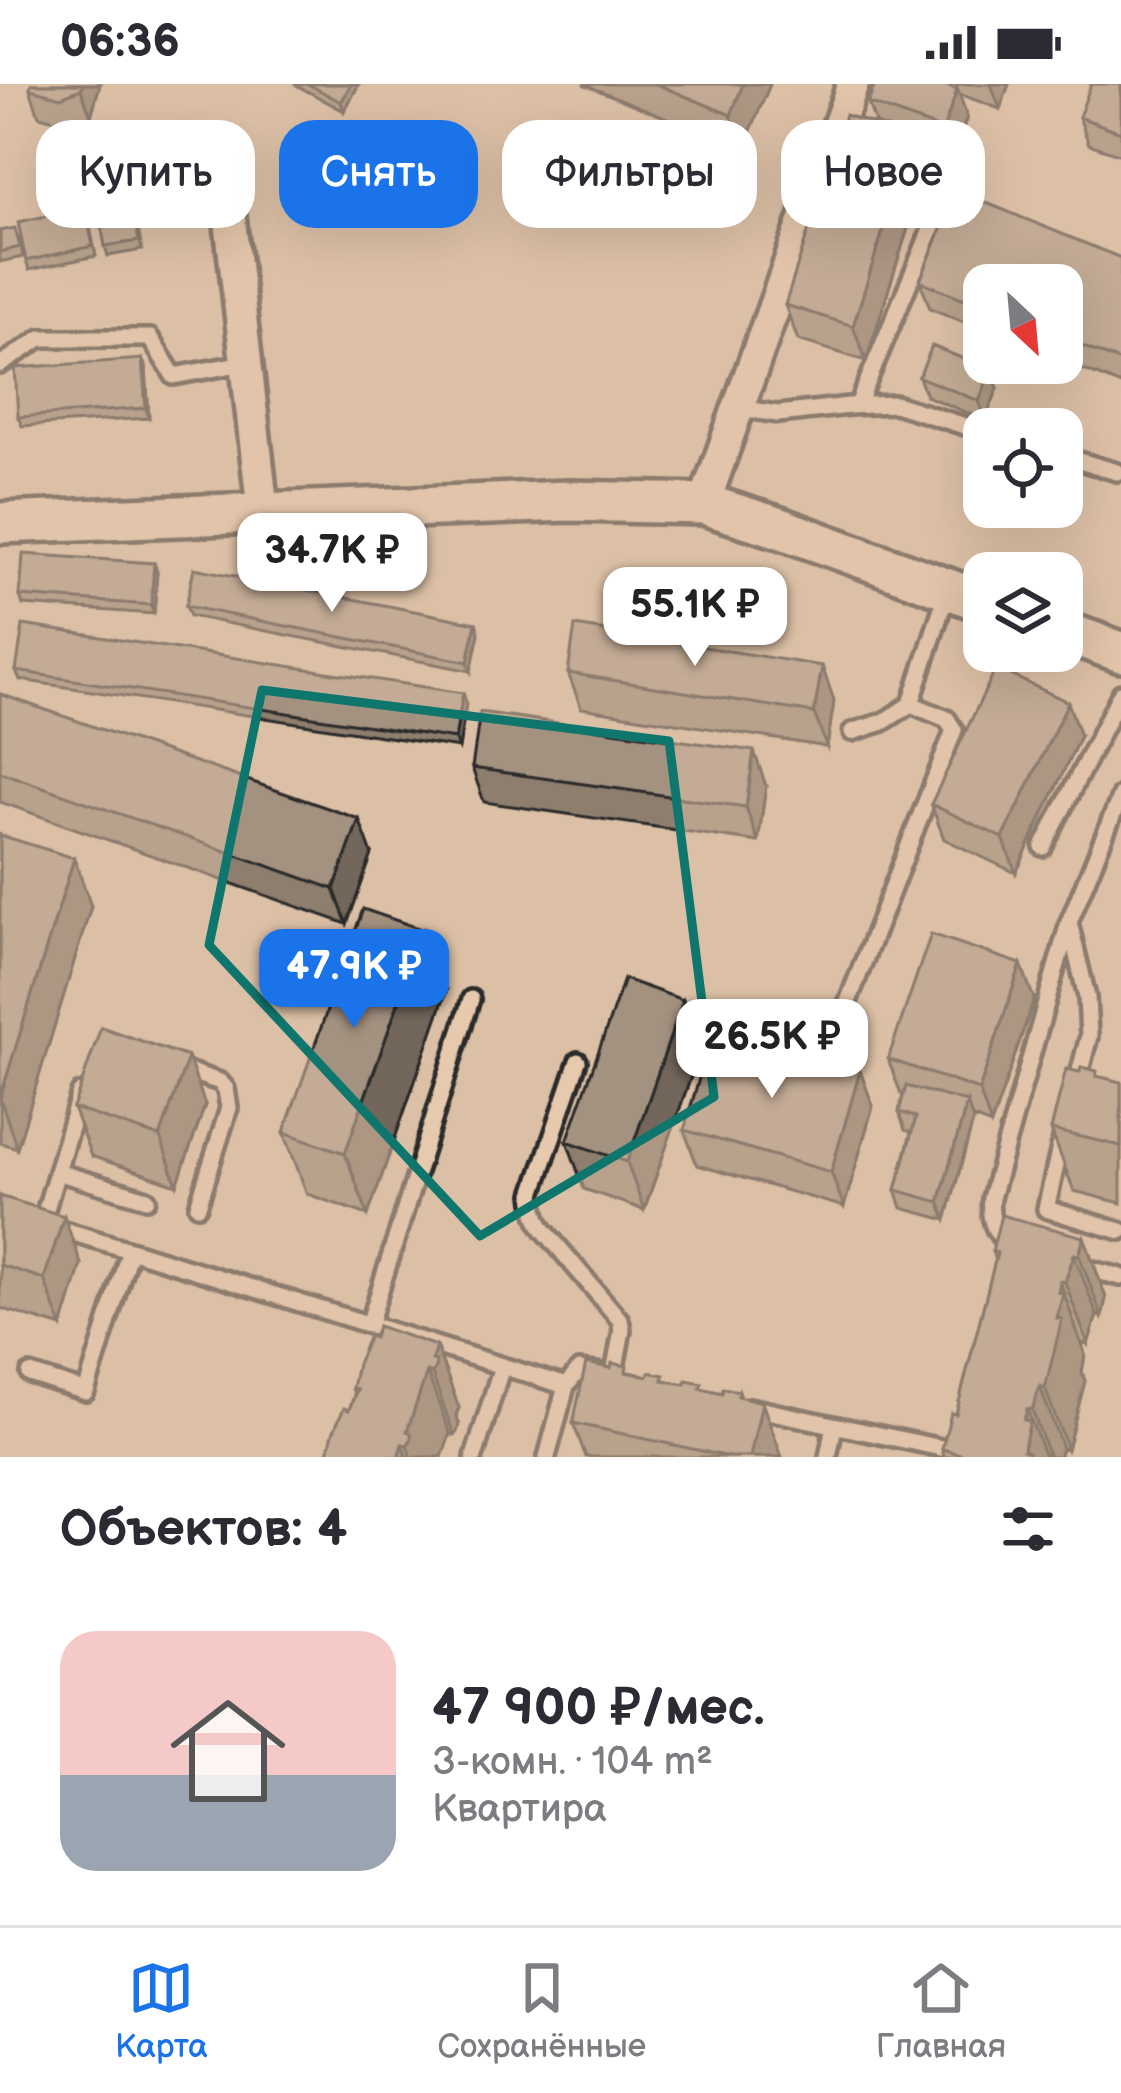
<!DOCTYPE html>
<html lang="ru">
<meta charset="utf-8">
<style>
:root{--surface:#fff;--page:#f2f2f3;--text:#2b2b33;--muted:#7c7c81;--line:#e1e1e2;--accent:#1a73e8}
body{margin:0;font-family:"Balsamiq Sans",sans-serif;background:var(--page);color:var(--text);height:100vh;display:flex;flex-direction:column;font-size:45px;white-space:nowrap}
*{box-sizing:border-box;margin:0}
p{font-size:39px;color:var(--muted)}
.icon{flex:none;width:66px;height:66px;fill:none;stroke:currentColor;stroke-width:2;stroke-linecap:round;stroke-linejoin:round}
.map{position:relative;height:1373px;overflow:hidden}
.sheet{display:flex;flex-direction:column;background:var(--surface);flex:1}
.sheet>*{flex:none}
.banner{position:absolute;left:36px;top:36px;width:1050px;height:108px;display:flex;gap:24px}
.needle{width:78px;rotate:154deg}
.controls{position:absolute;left:963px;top:180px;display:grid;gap:24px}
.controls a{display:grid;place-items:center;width:120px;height:120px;border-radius:24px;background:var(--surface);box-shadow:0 12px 48px #0002;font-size:60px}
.price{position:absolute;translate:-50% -102px;padding:0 27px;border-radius:24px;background:#fff;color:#222;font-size:39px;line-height:78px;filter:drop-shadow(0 3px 6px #0008)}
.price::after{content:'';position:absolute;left:50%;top:72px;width:36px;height:27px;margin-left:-18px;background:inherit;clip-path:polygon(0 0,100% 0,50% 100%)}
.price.selected{background:var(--accent);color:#fff}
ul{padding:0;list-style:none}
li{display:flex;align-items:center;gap:36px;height:300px;padding:0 60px}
li span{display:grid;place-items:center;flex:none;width:336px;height:240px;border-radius:36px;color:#555}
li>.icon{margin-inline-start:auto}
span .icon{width:144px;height:144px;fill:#fffc;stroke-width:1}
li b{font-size:51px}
h2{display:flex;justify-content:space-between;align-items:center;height:144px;padding:0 60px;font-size:51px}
.pill{padding:0 42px;border-radius:36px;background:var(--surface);box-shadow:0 12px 48px #0002;font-size:42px;line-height:108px}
.pill.selected{background:var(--accent);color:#fff}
.status{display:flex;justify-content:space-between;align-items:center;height:84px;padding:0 60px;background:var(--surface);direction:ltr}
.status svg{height:33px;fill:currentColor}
.tab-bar{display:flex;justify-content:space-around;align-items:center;height:168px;border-top:3px solid var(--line);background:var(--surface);font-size:33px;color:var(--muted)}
.tab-bar a{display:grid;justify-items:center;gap:6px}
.tab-bar .selected{color:var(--accent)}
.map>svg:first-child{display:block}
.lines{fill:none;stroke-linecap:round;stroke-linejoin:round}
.service-casing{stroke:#2b2b2b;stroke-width:24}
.minor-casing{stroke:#2b2b2b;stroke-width:39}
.tertiary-casing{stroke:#2b2b2b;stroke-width:48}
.service{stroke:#e7caae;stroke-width:15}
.minor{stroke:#e7caae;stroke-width:30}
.tertiary{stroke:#e7caae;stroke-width:39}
.wall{fill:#8d7e6e;stroke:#2b2b2b;stroke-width:3}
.shaded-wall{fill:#73665a;stroke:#2b2b2b;stroke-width:3}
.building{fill:#a49280;stroke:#2b2b2b;stroke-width:3}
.marked{fill:none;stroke:#0f766e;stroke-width:9;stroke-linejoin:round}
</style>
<div class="status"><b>06:36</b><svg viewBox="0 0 49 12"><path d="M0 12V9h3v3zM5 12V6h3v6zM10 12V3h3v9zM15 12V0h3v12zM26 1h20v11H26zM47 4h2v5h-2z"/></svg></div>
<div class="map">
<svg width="1121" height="1373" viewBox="0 0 1121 1373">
<rect width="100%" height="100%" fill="#dcc0a6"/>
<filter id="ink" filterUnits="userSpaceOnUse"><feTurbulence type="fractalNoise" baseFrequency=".00833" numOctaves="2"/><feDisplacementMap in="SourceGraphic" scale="24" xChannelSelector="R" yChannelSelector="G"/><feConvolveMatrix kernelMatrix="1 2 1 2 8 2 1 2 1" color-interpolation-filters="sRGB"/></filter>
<g filter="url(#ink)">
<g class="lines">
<g class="service-casing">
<path id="service" d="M0,281L41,254H150L174,292L244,279
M858,321L950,100
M738,324L778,330L849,322L895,320L984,348
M1062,372L1117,388
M852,648L883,638L911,620L947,508
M1043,763L1121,609
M828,969L954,646L947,635L911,620
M578,977L533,1110C535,1124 536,1135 544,1146L620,1236L622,1246L612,1300
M178,984L220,998L226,1005L229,1024L198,1122
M1075,1006L1089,952L1087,913L1069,838L1121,711
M1064,1046L1046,1125L1121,1147
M57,1088L147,1115
M42,1139L80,1009
M1007,1161C993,1146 989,1134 991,1114L1069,838
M130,1166L566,1302
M1080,1183L1121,1193
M369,1241L471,915
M30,1290L86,1308L130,1166L54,1143
M749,1323L960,1368
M474,1373L502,1282
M547,1373L566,1302L579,1286L603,1289
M828,1373L834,1342"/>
</g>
<g class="minor-casing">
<path id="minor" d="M228,118L263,429
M704,420L853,0"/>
</g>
<g class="tertiary-casing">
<path id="tertiary" d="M0,439L568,417L704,420L780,444L984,518
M1062,547L1121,568"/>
</g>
<use href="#service" class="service"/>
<use href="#minor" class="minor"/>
<use href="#tertiary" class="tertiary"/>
</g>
<path class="wall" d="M31,0H100L91,32L71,40L39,32L30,5Z
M294,0H359L344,27Z
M583,0H770L743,65Z
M875,0H1009L1000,25L959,10L967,33L953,72L915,59L926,87L866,277L798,256L785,221L876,41L868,19Z
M1121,0V71L1089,60L1079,33Z
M88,133L96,172L29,186L26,177Z
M138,145L142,166L108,172L105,162Z
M0,147L19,153L23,173L0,178Z
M1121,174V301L1062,277V201H984V246L930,224L920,197Z
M142,275L146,284L149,334L22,342L18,333Z
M919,293L998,304L985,336L926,312Z
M154,479L157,488L154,530L23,521L20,512Z
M186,522L476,539L479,549L471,587L190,532Z
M822,582L834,617L827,663L581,624L568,589Z
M16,587L463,609L466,619L459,664L20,596Z
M0,610L372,770L347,840L0,718Z
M1080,652L1016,789L944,755L931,720Z
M472,684L766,702L758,758L484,718Z
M0,751L91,822L17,1064L0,1059Z
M446,908L368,1131L307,1110L284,1048Z
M1034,915L991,1041L973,1034V1037L946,1136L902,1124L896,1106L911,1048L905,1046L899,1028L903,1011L901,1010L888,975Z
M701,964L644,1126L584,1105L567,1057Z
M860,987L873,1022L844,1123L697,1081L684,1046Z
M1099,993L1121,998V1119L1074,1107L1051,1046Z
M205,1021L177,1101L91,1072L73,1024Z
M0,1112L81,1180L62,1243L0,1224Z
M1084,1153L1106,1214L1102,1233L1097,1231L1088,1260L1082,1259L1085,1271L1082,1288L1085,1297L1067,1365L1062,1364L1059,1373H944L942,1365L956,1330L995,1177L992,1167Z
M374,1254L436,1262L459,1324L456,1331L459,1339L458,1345L454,1351L450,1350L442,1373H327L349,1326L354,1311L352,1304Z
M629,1288L741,1313L782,1373H586L573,1339Z"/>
<path class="shaded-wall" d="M83,0H100L91,32L81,5Z
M351,0H359L344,27L341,18Z
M743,0H770L743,65L731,31Z
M944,0H956L967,33L953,72L943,46Z
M991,0H1009L1000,25Z
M913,52L926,87L866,277L853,242Z
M142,275L146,284L149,334L146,324Z
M991,286L998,304L985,336L979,317Z
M154,479L157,488L154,530L151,521Z
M476,539L479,549L471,587L468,578Z
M822,582L834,617L827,663L814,629Z
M463,609L466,619L459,664L455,655Z
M1068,618L1080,652L1016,789L1003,754Z
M754,667L766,702L758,758L746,723Z
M359,735L372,770L347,840L334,805Z
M74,774L91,822L17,1064L0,1014Z
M424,846L446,908L368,1131L345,1069Z
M1021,880L1034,915L991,1041L979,1006Z
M683,916L701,964L644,1126L627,1078Z
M188,973L205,1021L177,1101L160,1053Z
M860,987L873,1022L844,1123L831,1088Z
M967,1018L973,1037L946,1136L939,1118Z
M64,1132L81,1180L62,1243L44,1195Z
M1084,1153L1106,1214L1102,1233L1079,1171Z
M1074,1170L1097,1231L1088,1260L1065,1198Z
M1060,1197L1085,1271L1082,1288L1085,1297L1067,1365L1045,1304L1057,1234L1058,1208Z
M436,1262L459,1324L456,1331L459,1339L458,1345L454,1351L432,1290V1276Z
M427,1288L450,1350L442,1373H411L407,1361V1347Z
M1040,1302L1062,1364L1059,1373H1049L1032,1326Z
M739,1307L755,1352L762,1318L782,1373H750L738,1312Z
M1027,1325L1045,1373H1026L1023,1366L1024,1336Z
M402,1360L407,1373H398Z"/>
<path class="building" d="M31,0H83L81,5L61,13L30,5Z
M308,0H351L341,18Z
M656,0H743L731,31Z
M875,0H944L957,6L943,46L868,19Z
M1091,0H1121V48L1079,33Z
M845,31L913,52L853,242L785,221Z
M957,107L1121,174V278L1062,254V201H984V223L920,197Z
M85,124L93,162L26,177L18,138Z
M135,135L139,157L105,162L101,141Z
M15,144L20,163L0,168V147Z
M932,262L991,286L979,317L919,293Z
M142,275L146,324L18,333L15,284Z
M23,470L154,479L151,521L20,512Z
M194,484L476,539L468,578L186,522Z
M23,541L463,609L455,655L16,587Z
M575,542L822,582L814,629L568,589Z
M996,584L1068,618L1003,754L931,720Z
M0,610L359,735L334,805L0,688Z
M480,628L754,667L746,723L472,684Z
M0,751L74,774L0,1014Z
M363,825L424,846L345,1069L284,1048Z
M931,850L1021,880L979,1006L888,975Z
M624,895L683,916L627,1078L567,1057Z
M101,943L188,973L160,1053L73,1024Z
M713,946L860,987L831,1088L684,1046Z
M1081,983L1097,987L1096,992L1121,998V1062L1051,1046L1066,985L1080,988Z
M906,1002L967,1018L939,1118L896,1106L916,1033L899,1028Z
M0,1112L64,1132L44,1195L0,1181Z
M1001,1131L1084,1153L1079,1171L1074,1170L1065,1198L1060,1197L1058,1208L1063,1209L1057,1234L1062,1235L1045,1304L1040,1302L1032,1326L1027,1325L1024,1336L1030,1337L1023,1366L1028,1368L1027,1373H971L942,1365L951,1329L956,1330L997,1169L992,1167Z
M378,1242L436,1262L432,1276L436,1277L435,1284L432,1290L427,1288L407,1347L411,1349V1356L407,1361L402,1360L398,1373H327L333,1349L344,1324L349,1326L357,1305L352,1304L357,1280L369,1252L374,1254Z
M586,1279L611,1284L612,1279L627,1282L626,1288L648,1292L649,1288L664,1291L663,1296L685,1300L686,1296L702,1299L700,1304L722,1309L723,1304L739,1307L738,1312L762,1318L750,1373H729L573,1339Z"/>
</g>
<path d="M0 0H1121V1373H0ZM262,606L669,657L714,1013L480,1152L209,861Z" fill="#dcc0a6" fill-opacity=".55" fill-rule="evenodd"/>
<path class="marked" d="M262,606L669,657L714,1013L480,1152L209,861Z"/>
</svg>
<div class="controls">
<a><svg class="needle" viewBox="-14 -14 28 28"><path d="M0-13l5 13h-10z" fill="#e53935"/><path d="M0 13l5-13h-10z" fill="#7c7c81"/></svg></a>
<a><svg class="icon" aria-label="locate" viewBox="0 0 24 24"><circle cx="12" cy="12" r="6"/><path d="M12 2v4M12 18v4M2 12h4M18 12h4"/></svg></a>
<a><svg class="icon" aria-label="layers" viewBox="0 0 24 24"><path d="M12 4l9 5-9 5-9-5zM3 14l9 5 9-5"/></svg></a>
</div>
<b class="price" style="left:332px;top:531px">34.7K ₽</b>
<b class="price" style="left:695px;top:585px">55.1K ₽</b>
<b class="price selected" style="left:354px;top:947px">47.9K ₽</b>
<b class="price" style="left:772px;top:1017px">26.5K ₽</b>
<div class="banner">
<a class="pill">Купить</a>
<a class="pill selected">Снять</a>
<a class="pill">Фильтры</a>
<a class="pill">Новое</a>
</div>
</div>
<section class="sheet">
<h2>Объектов: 4<svg class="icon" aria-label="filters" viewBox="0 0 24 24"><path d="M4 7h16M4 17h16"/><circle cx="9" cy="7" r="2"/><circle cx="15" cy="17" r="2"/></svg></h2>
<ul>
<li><span style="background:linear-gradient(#f6c9c9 60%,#9aa5b1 0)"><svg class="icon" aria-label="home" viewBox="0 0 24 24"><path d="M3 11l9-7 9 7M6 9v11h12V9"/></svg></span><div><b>47 900 ₽/мес.</b><p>3-комн. · 104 m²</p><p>Квартира</p></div></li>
</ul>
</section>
<nav class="tab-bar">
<a class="selected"><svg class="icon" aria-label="map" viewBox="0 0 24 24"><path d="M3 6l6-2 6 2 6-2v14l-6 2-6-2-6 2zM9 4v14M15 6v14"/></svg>Карта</a>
<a><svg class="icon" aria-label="saved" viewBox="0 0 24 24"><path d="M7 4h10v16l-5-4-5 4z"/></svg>Сохранённые</a>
<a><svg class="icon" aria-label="home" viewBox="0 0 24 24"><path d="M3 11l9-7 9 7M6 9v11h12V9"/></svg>Главная</a>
</nav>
